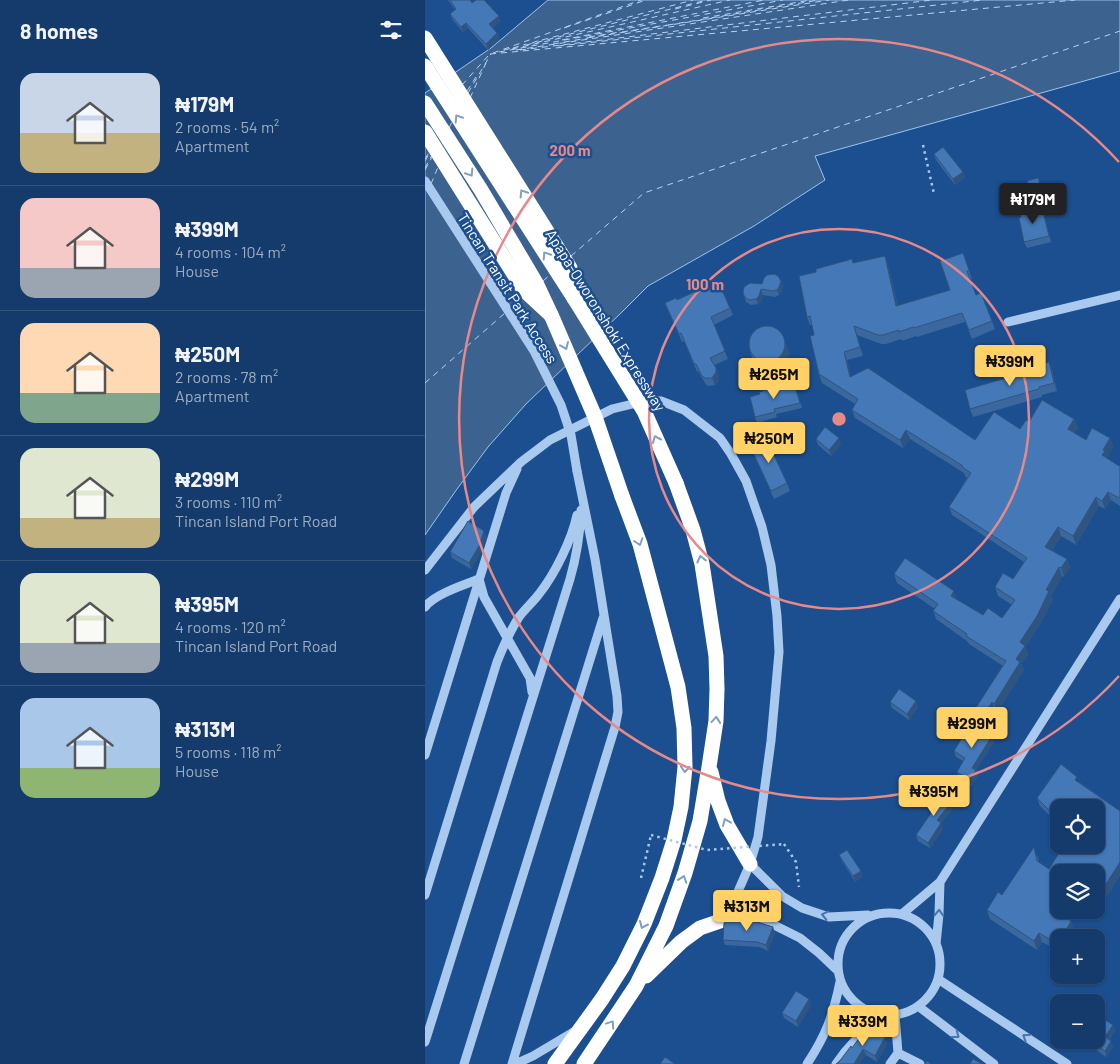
<!DOCTYPE html>
<meta charset="utf-8">
<style>
:root{--surface:#143b6b;--page:#1d4271;--text:#f1f3f6;--muted:#9dadc1;--line:#33557e;--accent:#ffd166}
body{margin:0;font-family:Barlow,sans-serif;background:var(--page);color:var(--text);height:100vh;display:flex;flex-direction:column;font-size:19px;white-space:nowrap}
*{box-sizing:border-box;margin:0}
p{font-size:16px;color:var(--muted)}
.icon{flex:none;width:28px;height:28px;fill:none;stroke:currentColor;stroke-width:2;stroke-linecap:round;stroke-linejoin:round}
.map{position:relative;flex:1;overflow:hidden}
.details{display:flex;flex-direction:column;background:var(--surface);width:425px}
.details>*{flex:none}
.controls{position:absolute;left:625px;top:799px;display:grid;gap:10px}
.controls a{display:grid;place-items:center;width:55px;height:55px;border-radius:10px;background:var(--surface);box-shadow:0 1px 4px #0004,0 0 0 1px var(--line);font-size:25px}
.price{position:absolute;translate:-50% -42px;padding:0 11px;border-radius:5px;background:var(--accent);color:#111;font-size:16px;line-height:32px;filter:drop-shadow(0 1px 2px #0008)}
.price::after{content:'';position:absolute;left:50%;top:30px;width:15px;height:11px;margin-left:-8px;background:inherit;clip-path:polygon(0 0,100% 0,50% 100%)}
.price.current{background:#222;color:#fff}
ul{padding:0;list-style:none}
li{display:flex;align-items:center;gap:15px;height:125px;padding:0 20px}
li+li{border-top:1px solid var(--line)}
li span{display:grid;place-items:center;flex:none;width:140px;height:100px;border-radius:15px;color:#555}
li>.icon{margin-inline-start:auto}
span .icon{width:60px;height:60px;fill:#fffc;stroke-width:1}
li b{font-size:21px}
h2{display:flex;justify-content:space-between;align-items:center;height:60px;padding:0 20px;font-size:21px}
main{display:flex;flex:1;min-height:0}
.map>svg:first-child{display:block}
.water{fill:#3c6290;stroke:#9cc4f0}
.lines{fill:none;stroke-linecap:round;stroke-linejoin:round}
.ferry{stroke:#b5d3f5;stroke-width:1;stroke-dasharray:6 5;stroke-linecap:butt}
.path{stroke:#a9c9ee;stroke-width:2.5;stroke-dasharray:2.5 4;stroke-linecap:butt}
.minor{stroke:#a9c9ee;stroke-width:9}
.highway{stroke:#fff;stroke-width:15}
.path-bridge{stroke:#a9c9ee;stroke-width:2.5;stroke-dasharray:2.5 4;stroke-linecap:butt}
.minor-bridge{stroke:#a9c9ee;stroke-width:9}
.highway-bridge{stroke:#fff;stroke-width:15}
.wall{fill:#3a679d}
.shaded-wall{fill:#305480}
.building{fill:#4478b7;stroke:#305480}
.oneway{stroke:#829ec1}
.oneway2{stroke:#4674ac}
.ring{fill:none;stroke:#e88989;stroke-width:2.5}
.labels{text-anchor:middle;dominant-baseline:central;stroke-width:5;stroke-linejoin:round;paint-order:stroke}
.street-label{font-size:15px;fill:#fff;stroke:#1b4f8f}
.centre{fill:#e88989;stroke:#1b4f8f;stroke-width:2.5}
.ring-label{font-size:15px;text-anchor:middle;font-weight:bold;fill:#e88989;stroke:#1b4f8f;stroke-width:5;stroke-linejoin:round;paint-order:stroke}
</style>
<main>
<section class="details">
<h2>8 homes<svg class="icon" aria-label="filters" viewBox="0 0 24 24"><path d="M4 7h16M4 17h16"/><circle cx="9" cy="7" r="2"/><circle cx="15" cy="17" r="2"/></svg></h2>
<ul>
<li><span style="background:linear-gradient(#c9d6e8 60%,#c2b280 0)"><svg class="icon" aria-label="home" viewBox="0 0 24 24"><path d="M3 11l9-7 9 7M6 9v11h12V9"/></svg></span><div><b>₦179M</b><p>2 rooms · 54 m²</p><p>Apartment</p></div></li>
<li><span style="background:linear-gradient(#f6c9c9 70%,#9aa5b1 0)"><svg class="icon" aria-label="home" viewBox="0 0 24 24"><path d="M3 11l9-7 9 7M6 9v11h12V9"/></svg></span><div><b>₦399M</b><p>4 rooms · 104 m²</p><p>House</p></div></li>
<li><span style="background:linear-gradient(#ffd9b3 70%,#7fa58c 0)"><svg class="icon" aria-label="home" viewBox="0 0 24 24"><path d="M3 11l9-7 9 7M6 9v11h12V9"/></svg></span><div><b>₦250M</b><p>2 rooms · 78 m²</p><p>Apartment</p></div></li>
<li><span style="background:linear-gradient(#dfe7d0 70%,#c2b280 0)"><svg class="icon" aria-label="home" viewBox="0 0 24 24"><path d="M3 11l9-7 9 7M6 9v11h12V9"/></svg></span><div><b>₦299M</b><p>3 rooms · 110 m²</p><p>Tincan Island Port Road</p></div></li>
<li><span style="background:linear-gradient(#dfe7d0 70%,#9aa5b1 0)"><svg class="icon" aria-label="home" viewBox="0 0 24 24"><path d="M3 11l9-7 9 7M6 9v11h12V9"/></svg></span><div><b>₦395M</b><p>4 rooms · 120 m²</p><p>Tincan Island Port Road</p></div></li>
<li><span style="background:linear-gradient(#a9c7e8 70%,#8fb573 0)"><svg class="icon" aria-label="home" viewBox="0 0 24 24"><path d="M3 11l9-7 9 7M6 9v11h12V9"/></svg></span><div><b>₦313M</b><p>5 rooms · 118 m²</p><p>House</p></div></li>
</ul>
</section>
<div class="map">
<svg width="695" height="1064" viewBox="0 0 695 1064">
<rect width="100%" height="100%" fill="#1b4f8f"/>
<path class="water" d="M123,0H695V71L390,156L400,180L329,226L223,286L198,311L101,404L63,447L32,489L0,535V93L66,48Z"/>
<g class="lines">
<path class="ferry" d="M250,9L286,0
M278,18L386,0
M243,25L394,0
M139,28L221,0
M197,32L242,25
M164,37L195,32
M162,38L404,0
M117,40L268,0
M137,40L339,0
M107,43L115,40
M128,44L163,38
M101,45L282,0
M133,46L558,0
M88,48L101,44
M87,49L305,0
M79,50L87,48
M91,50L424,0
M95,50L507,0
M74,52L358,0
M68,53L216,0
M65,54L650,0
M37,85L63,56
M42,91L51,77
M43,93L66,54
M45,98L61,63
M24,128L28,120
M0,159L5,151
M0,161L4,154
M0,168L7,155
M0,170L7,157
M6,184L13,167
M146,256L219,193L695,31
M118,281L126,274
M85,308L97,298
M0,383L80,313"/>
<path class="path" d="M498,145L509,194
M359,844L371,862L374,887
M216,878L226,835"/>
<path class="minor" d="M583,322L695,295
M0,570L49,507L96,462L125,440L187,409L224,400L236,401L259,410L295,438L306,454L321,481L337,527L346,565L352,616L354,652L346,741L333,837L325,864L301,919H327L349,925L375,938L394,953L413,971
M0,607C10,594 39,585 54,579L59,597L105,678L107,692
M0,755L81,493L92,469
M325,864L357,896L377,908L404,917L443,915
M0,895L72,662C78,647 85,631 94,617C100,609 108,602 114,594C130,574 147,539 152,515
M413 964a51 51 0 1 1 102 0a51 51 0 1 1-102 0Z
M477,914L515,882L695,599
M511,944L514,914L515,882
M513,979L642,1064
M493,1006L569,1064
M0,1042L145,579C152,555 155,534 156,510
M473,1053L495,1064
M39,1064L178,618
M87,1064L190,727L193,712L192,696L170,559L152,471
M90,1064L108,1056L150,1031
M382,1064C401,1035 408,1016 415,982
M411,1064C424,1044 441,1029 461,1016
M465,1064L473,1053L470,1015"/>
<path class="highway" d="M0,38L145,268L149,298
M0,132L99,290L126,315
M286,772L293,801L302,825L325,864
M221,976L256,942L275,928L301,919
M130,1064L177,999L198,966L219,924L237,878L249,840L256,807L260,767L259,728L253,687L215,544L197,496
M159,1064L211,986L241,926L260,873L275,821L284,767L291,721L292,689L291,656L277,564L268,530L251,483"/>
<path class="path-bridge" d="M226,835L282,850L359,844"/>
<path class="minor-bridge" d="M0,181L109,351L136,405L146,435L152,471"/>
<path class="highway-bridge" d="M0,66L149,298L219,411L251,483
M0,103L56,190L111,283L127,317L170,417L197,496"/>
</g>
<path class="wall" d="M23,0H45L47,3L76,21L68,28L72,33L74,39L63,50L43,28L38,32L27,19L25,14L30,10Z
M509,154L538,172L540,177L530,185L511,160Z
M613,178L618,194L607,197L602,181Z
M616,213L620,218L626,242L602,248L599,242Z
M538,253L547,279H545L551,295L556,293L570,329L547,339L540,322L492,337L491,336L477,341L476,339L461,344H456L432,335L438,356L422,360L426,377L550,440L595,429L604,422L649,419L653,428L649,433L661,440L685,438L688,446L682,458L694,466L695,465V506L686,500L680,509L674,506L651,545L636,536L627,550L642,559L645,567L639,577L637,576L626,596L628,600L615,624L600,647L603,655L596,664L599,670L572,712L570,711L558,731L567,736L569,742L551,770L553,776L546,786L534,778L532,772L538,761L531,757L529,751L548,724L545,717L578,666L544,644L542,641L511,619L508,611L510,609L472,583L469,574L531,599L558,615L577,618L587,605L573,596L570,587L588,579L599,562L527,515L524,507L542,478L540,476L539,473L485,439L478,448L430,418L427,410L430,404L397,383L394,374L389,335L387,325H385L382,317L391,272L460,256L463,265L473,306L525,290Z
M356,281L358,286L356,292L354,295L350,297L338,295L336,302L333,304L326,305L321,302L319,296L337,284Z
M252,300L305,308L308,315L289,325L303,359L289,365L294,376V380L290,385L283,386L280,383L273,371L272,372L259,341L257,342L243,311L240,303Z
M325,351L364,352L363,358L361,363L357,367L352,370L346,372L335,369L328,360Z
M624,362L627,370L632,391L617,395V397L548,417L545,409L615,368Z
M370,390L373,395L377,408L351,414L352,417L332,423L330,417Z
M391,439L416,444L406,456L393,445Z
M325,446L362,483L365,491L349,499Z
M59,531L61,537L56,552L46,569L27,558L25,552Z
M491,701L493,707L484,720L467,708L465,702Z
M654,782L695,811V875L679,901L671,896V872H634L644,910L639,917L649,929L645,938H634V951L617,942L612,950L565,919L562,910L577,895L612,855L614,862L624,869L671,845L634,808V825L615,806L612,798Z
M507,799L527,801L529,807L516,823L518,829L505,848L493,841L491,835L511,806L509,804Z
M414,855L438,876L430,882L417,861Z
M348,927L350,933L343,951L334,947L300,945L298,940Z
M384,999L386,1005L373,1027L359,1018L357,1013Z
M688,1025L690,1030L684,1040L688,1047L681,1057L657,1040H671Z
M462,1043L452,1062L441,1055L434,1064H411L427,1048Z"/>
<path class="shaded-wall" d="M74,16L76,21L66,30L64,24Z
M41,23L43,28L38,32L36,27Z
M72,33L74,39L63,50L61,44Z
M538,172L540,177L530,185L528,179Z
M460,256L463,265L475,315L471,306Z
M356,281L358,286L356,292L354,295L352,290Z
M336,289L338,295L336,302L333,304L331,299Z
M429,326L432,335L438,356L435,347Z
M361,343L364,352L363,358L361,363L357,367L354,359Z
M419,352L422,360L428,386L425,377Z
M624,362L627,370L632,391L629,383Z
M291,368L294,376V380L290,385L287,378Z
M649,419L653,428L646,438L643,429Z
M481,430L485,439L478,448L475,440Z
M414,438L416,444L406,456L404,450Z
M685,438L688,446L682,458L677,455L678,450Z
M683,492L686,500L680,509L677,501Z
M671,497L674,506L651,545L648,536Z
M633,527L636,536L623,556L620,547Z
M59,531L61,537L56,552L46,569L44,563Z
M642,559L645,567L639,577L636,568Z
M634,567L637,576L626,596L628,600L615,624L600,647L603,655L596,664L599,670L572,712L569,704L595,642L621,590Z
M529,591L532,600L526,596Z
M491,701L493,707L484,720L482,714Z
M567,702L570,711L557,732L554,723Z
M567,736L569,742L551,770L553,776L546,786L544,780L547,768Z
M527,801L529,807L516,823L518,829L505,848L503,843L512,820Z
M695,862V875L679,901L676,892Z
M436,871L438,876L430,882L428,876Z
M635,910H644L636,922L633,913Z
M646,921L649,929L645,938H637Z
M348,927L350,933L343,951L341,945Z
M614,933L617,942L612,950L609,941Z
M384,999L386,1005L373,1027L371,1021Z
M688,1025L690,1030L682,1042L680,1037Z
M460,1037L462,1043L452,1062L450,1056Z
M686,1041L688,1047L681,1057L680,1051Z
M438,1049L441,1055L434,1064H429Z"/>
<path class="building" d="M25,0H45L47,3L51,0H59L74,16L64,24L72,33L61,44L41,23L36,27L25,14L31,9Z
M518,147L538,172L528,179L509,154Z
M613,178L617,191L606,194L602,181Z
M615,208L616,213L618,212L624,236L599,242L594,218L596,217L595,213Z
M538,253L544,270L542,271L551,295L556,293L567,321L544,330L537,313L489,328L488,327L474,332V330L458,335H453L429,326L435,347L419,352L425,377L443,368L550,440L569,412L595,429L601,420L604,422L617,400L649,419L643,429L661,440L667,428L685,438L678,450L680,451L677,455L694,466L695,465V496L694,498L683,492L677,501L671,497L648,536L633,527L620,547L642,559L636,568L634,567L621,590L624,591L612,616L595,642L600,646L591,659L595,662L569,704L567,702L554,723L545,717L581,661L541,636L542,634L508,611L513,604L469,574L480,558L529,591L526,596L558,615L563,608L577,618L590,600L570,587L578,573L588,579L602,558L524,507L546,473L537,467L538,466L481,430L475,440L427,410L433,399L394,374L385,336L389,335L385,316L382,317L374,276L391,272V269L427,259L428,263L460,256L471,306L525,290L515,261Z
M349,274L353,276L356,281L354,287L352,290L348,291L336,289L334,296L331,299L324,300L319,296L318,291L319,287L325,283L337,284L339,278L342,275Z
M293,281L305,308L286,317L300,351L285,358L291,368V372L287,378H280L277,376L271,364H269L256,333L254,334L240,303L251,298L252,300Z
M324 344a18 18 0 1 1 36 0a18 18 0 1 1-36 0Z
M624,362L629,383L614,387V389L545,409L540,390L615,368L614,365Z
M368,383L370,390H371L375,403L349,409L350,412L330,417L325,397L335,394L334,392Z
M400,427L414,438L404,450L391,439Z
M341,438L362,483L346,491L325,446Z
M43,521L59,531L54,546L44,563L25,552Z
M474,689L491,701L482,714L465,702Z
M546,723L567,736L547,768L551,770L544,780L532,772L540,758L529,751Z
M636,764L652,777L650,780L695,811V862L676,892L671,890V872H634V910H635L633,913L646,921L637,938H634V943L633,944L614,933L609,941L562,910L573,892L577,895L609,847L612,861L624,869L639,845H671V808H634V820L612,798Z
M514,790L527,801L512,820L516,823L503,843L491,835L513,803L507,799Z
M422,850L436,871L428,876L414,855Z
M305,920L332,922L348,927L341,945L332,942L298,940L299,923Z
M371,991L384,999L371,1021L357,1013Z
M671,1014L688,1025L680,1037L686,1041L680,1051L663,1040H671Z
M445,1028L460,1037L450,1056L438,1049L429,1064H411L414,1062L426,1046L427,1048L435,1037Z
M240,1057L250,1064H235Z
M548,1059L557,1064H545Z
M502,1061L506,1064H500Z"/>
<defs><path id="oneway-chevron" d="M-2-3.5L2.5 0L-2 3.5" fill="none" stroke-width="1.6" stroke-linecap="round" stroke-linejoin="round" transform="scale(1.25)"/></defs>
<g class="oneway">
<use href="#oneway-chevron" transform="translate(33 118) rotate(-123)"/>
<use href="#oneway-chevron" transform="translate(45 173) rotate(57)"/>
<use href="#oneway-chevron" transform="translate(98 193) rotate(-122)"/>
<use href="#oneway-chevron" transform="translate(121 255) rotate(-123)"/>
<use href="#oneway-chevron" transform="translate(140 346) rotate(67)"/>
<use href="#oneway-chevron" transform="translate(231 439) rotate(-114)"/>
<use href="#oneway-chevron" transform="translate(214 542) rotate(72)"/>
<use href="#oneway-chevron" transform="translate(276 559) rotate(-104)"/>
<use href="#oneway-chevron" transform="translate(291 720) rotate(-85)"/>
<use href="#oneway-chevron" transform="translate(260 769) rotate(93)"/>
<use href="#oneway-chevron" transform="translate(301 822) rotate(-113)"/>
<use href="#oneway-chevron" transform="translate(258 879) rotate(-71)"/>
<use href="#oneway-chevron" transform="translate(218 925) rotate(114)"/>
<use href="#oneway-chevron" transform="translate(186 1024) rotate(-56)"/>
</g>
<g class="oneway2">
<use href="#oneway-chevron" transform="translate(514 913) rotate(-87)"/>
<use href="#oneway-chevron" transform="translate(400 915) rotate(-167)"/>
<use href="#oneway-chevron" transform="translate(531 1035) rotate(37)"/>
<use href="#oneway-chevron" transform="translate(601 1037) rotate(-147)"/>
</g>
<g class="ring">
<circle cx="414" cy="419" r="190"/>
<path d="M694 676A380 380 0 1 1 694 162"/>
</g>
<g class="labels">
<g class="street-label">
<text transform="translate(83 288) rotate(58)">Tincan Transit Park Access</text>
<text transform="translate(181 320) rotate(58)">Apapa-Oworonshoki Expressway</text>
</g>
</g>
<circle cx="414" cy="419" r="8" class="centre"/>
<g class="ring-label">
<text x="145" y="156">200 m</text>
<text x="280" y="290">100 m</text>
</g>
</svg>
<div class="controls">
<a><svg class="icon" aria-label="locate" viewBox="0 0 24 24"><circle cx="12" cy="12" r="6"/><path d="M12 2v4M12 18v4M2 12h4M18 12h4"/></svg></a>
<a><svg class="icon" aria-label="layers" viewBox="0 0 24 24"><path d="M12 4l9 5-9 5-9-5zM3 14l9 5 9-5"/></svg></a>
<a>+</a>
<a>−</a>
</div>
<b class="price current" style="left:608px;top:225px">₦179M</b>
<b class="price" style="left:585px;top:387px">₦399M</b>
<b class="price" style="left:349px;top:400px">₦265M</b>
<b class="price" style="left:344px;top:464px">₦250M</b>
<b class="price" style="left:547px;top:749px">₦299M</b>
<b class="price" style="left:509px;top:817px">₦395M</b>
<b class="price" style="left:322px;top:932px">₦313M</b>
<b class="price" style="left:438px;top:1047px">₦339M</b>
</div>
</main>
